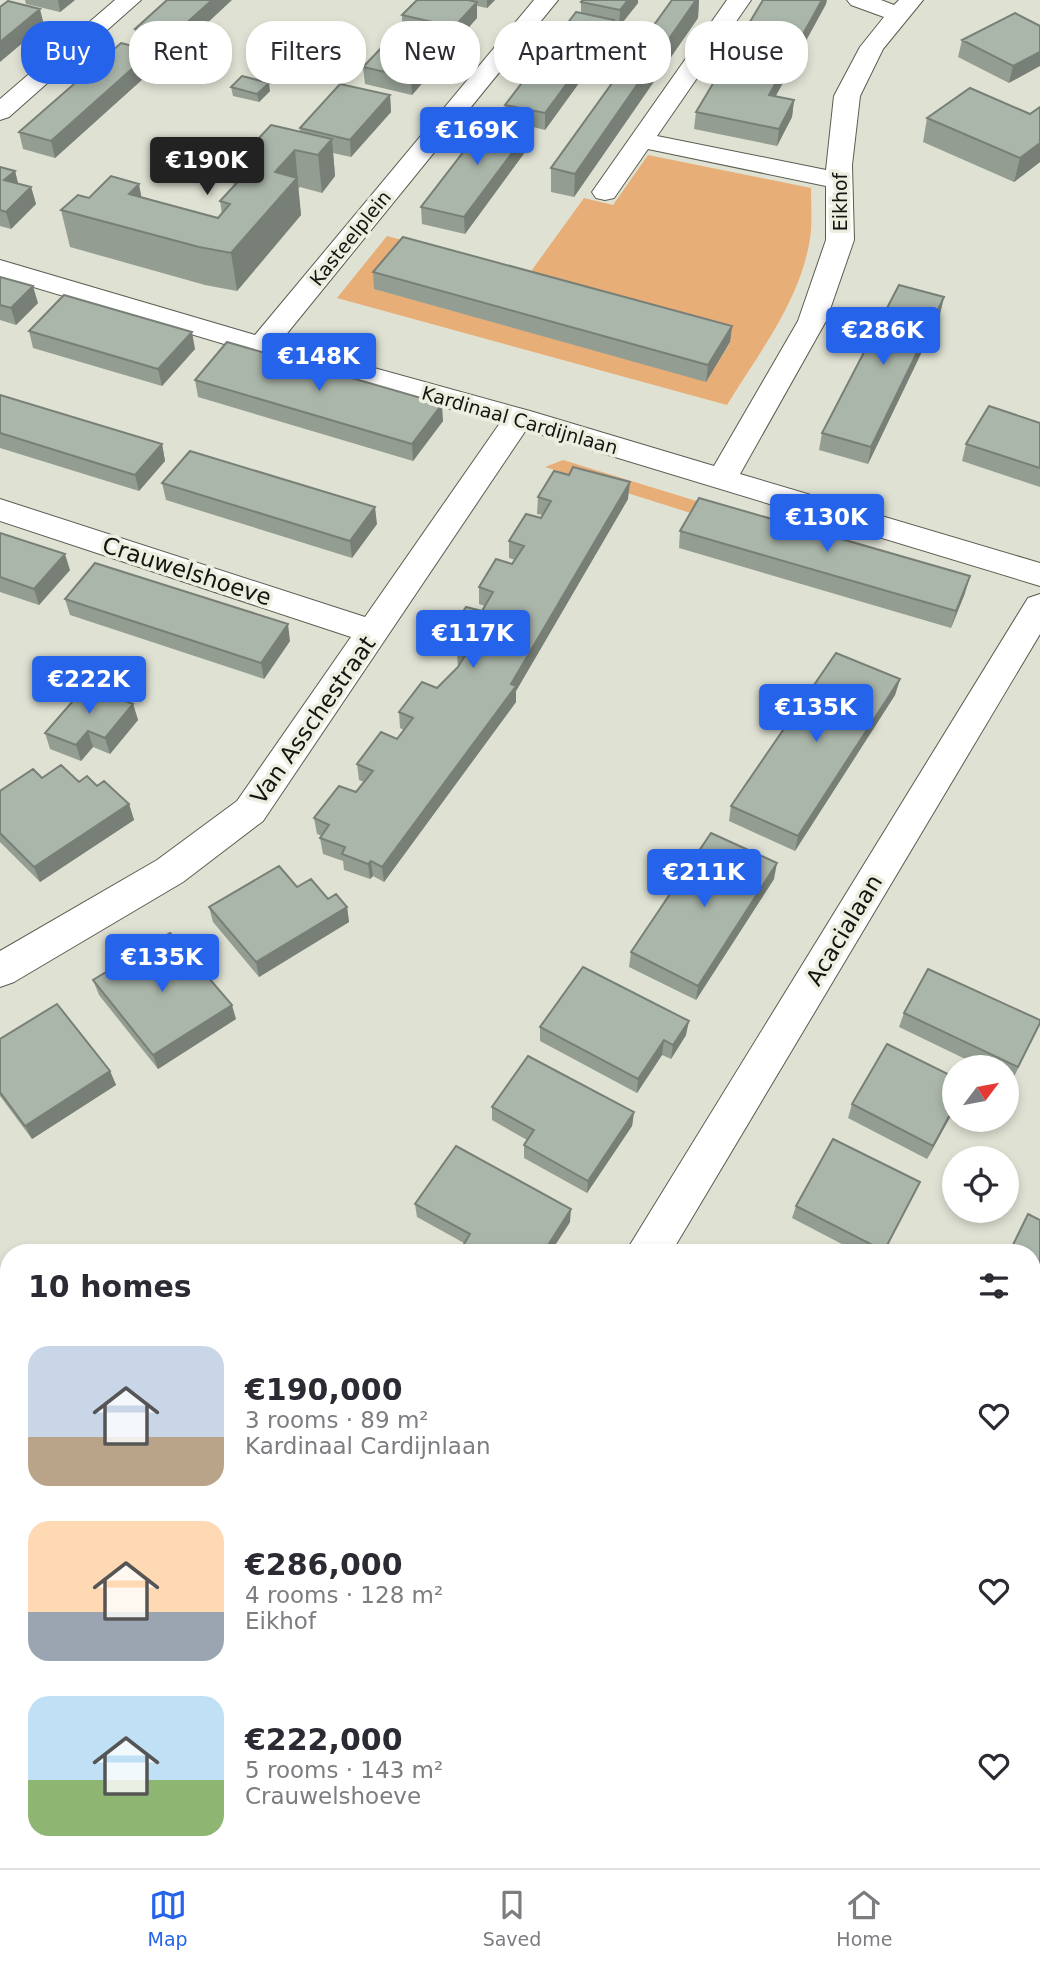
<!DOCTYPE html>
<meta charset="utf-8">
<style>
:root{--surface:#fff;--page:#f7f7f7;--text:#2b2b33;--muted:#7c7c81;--line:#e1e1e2;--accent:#2563eb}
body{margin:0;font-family:"DejaVu Sans",sans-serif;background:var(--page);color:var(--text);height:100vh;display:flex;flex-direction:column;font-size:26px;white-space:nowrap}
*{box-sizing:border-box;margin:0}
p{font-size:23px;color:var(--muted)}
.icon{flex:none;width:38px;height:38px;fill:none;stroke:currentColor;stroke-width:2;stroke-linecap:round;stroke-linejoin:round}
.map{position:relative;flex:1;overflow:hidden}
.side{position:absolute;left:0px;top:1244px;width:1041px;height:625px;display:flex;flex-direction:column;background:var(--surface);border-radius:28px 28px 0 0;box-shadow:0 4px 10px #0003}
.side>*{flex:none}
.banner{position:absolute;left:21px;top:21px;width:999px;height:63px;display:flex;gap:14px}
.needle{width:46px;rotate:58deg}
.tools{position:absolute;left:942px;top:1055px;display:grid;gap:14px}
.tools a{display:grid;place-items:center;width:77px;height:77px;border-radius:50%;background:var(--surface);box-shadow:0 4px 10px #0003;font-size:35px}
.price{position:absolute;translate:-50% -60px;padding:0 16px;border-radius:7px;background:var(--accent);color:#fff;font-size:23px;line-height:46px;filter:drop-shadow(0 2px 4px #0008)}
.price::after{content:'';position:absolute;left:50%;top:42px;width:21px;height:16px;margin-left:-10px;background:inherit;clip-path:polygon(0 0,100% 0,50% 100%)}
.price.on{background:#222;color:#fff}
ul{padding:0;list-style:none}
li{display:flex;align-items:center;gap:21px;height:175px;padding:0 28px}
li span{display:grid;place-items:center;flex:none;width:196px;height:140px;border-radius:21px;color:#555}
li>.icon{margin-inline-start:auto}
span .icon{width:84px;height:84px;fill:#fffc;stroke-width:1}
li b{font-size:30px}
h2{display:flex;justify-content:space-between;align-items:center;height:84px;padding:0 28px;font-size:30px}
.pill{padding:0 24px;border-radius:28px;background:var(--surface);box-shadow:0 4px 10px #0003;font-size:24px;line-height:63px}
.pill.on{background:var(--accent);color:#fff}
.dock{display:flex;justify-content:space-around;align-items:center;height:98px;border-top:2px solid var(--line);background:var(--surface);font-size:19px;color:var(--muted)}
.dock a{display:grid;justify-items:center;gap:4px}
.dock .on{color:var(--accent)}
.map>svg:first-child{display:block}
.green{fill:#e7ae78;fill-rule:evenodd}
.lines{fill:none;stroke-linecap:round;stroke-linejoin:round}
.minor-casing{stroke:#5a5d50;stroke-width:2}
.minor{fill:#fff;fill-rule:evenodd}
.wall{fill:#939d92}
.shaded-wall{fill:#787f77}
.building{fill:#abb6aa;stroke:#787f77;stroke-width:2}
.labels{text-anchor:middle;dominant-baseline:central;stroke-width:7;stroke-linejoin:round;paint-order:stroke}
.far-street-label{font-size:19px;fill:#141510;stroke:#ecefe0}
.street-label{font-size:23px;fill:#141510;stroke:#ecefe0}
</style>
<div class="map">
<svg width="1040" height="1868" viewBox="0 0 1040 1868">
<rect width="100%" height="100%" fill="#dfe2d3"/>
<path class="green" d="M648,155L811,188C811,202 812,217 811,231C804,296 760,351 727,405L337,298L387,236L529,274L584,198L613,205ZM375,289L730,343L706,381Z
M563,460L703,503L697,515L545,467Z"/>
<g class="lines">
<g class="minor-casing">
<path id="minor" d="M115,0H141L9,117L0,120V99Z
M534,0H558L280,342L530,411L714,466L798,321L826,240V186L648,149L614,198L605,200L596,198L592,192L727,0H751L657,136L826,170L834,96L860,47L884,17L851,5L847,0H881L894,5L899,0H923L883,49L860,96L852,165L854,240L826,321L740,474L1040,563V586L526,430L263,821L183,882L14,982L0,987V951L157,860L237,801L351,637L0,521V499L365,617L500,423L251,352L0,277V260L255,335Z
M1040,594V634L671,1253H625L1028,598Z
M250,1860H306L302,1868H247Z"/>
</g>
<use href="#minor" class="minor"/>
</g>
<path class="wall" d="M25,0H75L60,12L26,4Z
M167,0L174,54L138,45L135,29Z
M417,0H495L487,8L477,6V18L454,44L452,43V49L412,95L365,84L363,67L402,26V15Z
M583,0H638V3L619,27L614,26L613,36L545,130L533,127V141L465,234L422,224L421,207L505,119V105L581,13V2Z
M672,0H699L698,18L574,197L551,192V168Z
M826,4L775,97L794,100L792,117L777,146L694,129L696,112Z
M1040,26L1009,83L958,57L962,40Z
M269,67H310L311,75L304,83L270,75Z
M155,68L55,158L23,149L19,132Z
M231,87L270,91L259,102L233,96Z
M390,95L391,112L351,157L333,153L335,176L322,193L300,187L298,189L301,215L237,291L205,285L70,247L61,210L89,198L142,197L218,218L222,214L220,201L234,186L231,168L300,132V128Z
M1040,107V162L1014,182L923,142L927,118L1030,114Z
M0,167L15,171L18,184L31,187L36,204L11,229L0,226Z
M373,272L732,326L730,342L706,382L374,289Z
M0,277L38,303L16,325L0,320Z
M944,297L940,314L868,464L819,450L822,433Z
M29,331L195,349L162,386L33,348Z
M195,380L443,421L413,461L198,397Z
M0,395L162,444L165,461L139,491L0,448Z
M1040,423V487L962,461L966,444Z
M162,483L377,524L352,558L166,500Z
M538,497L628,499L516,691V702L384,882L373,876L370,879L344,870L343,861L323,854L320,838L322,836L317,834L314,818L356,792L364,782L359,780L357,764L397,739L404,730L400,728L399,712L437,688L458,667L457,654L449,652L448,635L482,611L485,606L479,604V587L512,564L515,560L509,558V541L541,518L543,515L537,514Z
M680,531L965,593L951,628L679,548Z
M0,533L70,570L39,605L0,592Z
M65,599L290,641L264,679L70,615Z
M900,679L895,695L795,851L729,821L731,806Z
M133,704L138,720L110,754L93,747L81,761L50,749L45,733Z
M42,778L79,782L97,786L129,804L134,820L40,882L0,842V791Z
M774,879L696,1000L629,967L631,952Z
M297,887L347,907L349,922L259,977L213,922L209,907Z
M93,980L236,1019L158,1069L99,995Z
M904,1013L1040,1023L1012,1081L1006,1078V1068H984L899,1027Z
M540,1027L686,1035L671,1059L662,1055L637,1093L540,1041Z
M0,1039L110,1071L116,1085L32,1139L0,1096Z
M954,1077V1110L927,1159L848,1118L852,1104Z
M492,1107L634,1112L632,1126L587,1193L524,1158V1145L527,1140L492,1120Z
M920,1182L884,1253H859L792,1218L796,1206Z
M415,1204L570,1222L550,1253H464V1243L417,1217Z
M1040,1220V1278L1032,1274V1253Z
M0,1408L9,1414V1583L0,1577Z
M552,1860H671L683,1868H563Z"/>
<path class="shaded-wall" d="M58,0H75L60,12Z
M212,0H232L174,54L171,37Z
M487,0H495L487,8Z
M628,0H638V3L619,27L620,10Z
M696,0H699L698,18L574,197L575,174Z
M822,0H827L826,4L767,112L769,95Z
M477,2V18L454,44V27Z
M40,9L44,25L0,62V42Z
M614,20L613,36L545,130V113Z
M452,33V49L412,95L411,78Z
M152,51L155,68L55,158L51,141Z
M1040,52V66L1009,83L1013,66Z
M310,67L311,75L304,83L303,75Z
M269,83L270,91L259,102L257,94Z
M390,95L391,112L351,157L350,140Z
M794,100L792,117L777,146L779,129Z
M533,125V141L465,234L464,217Z
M332,139L335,176L322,193L318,155Z
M1040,143V162L1014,182L1020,158Z
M295,150L301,215L237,291L231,253L275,172Z
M15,171L19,187L4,180Z
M139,184L146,221L137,231L129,194Z
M31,187L36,204L11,229L6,212Z
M33,286L38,303L16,325L11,308Z
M944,297L940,314L868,464L871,447Z
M732,326L730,342L706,382L708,365Z
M192,332L195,349L162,386L158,369Z
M442,404L443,421L413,461L412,444Z
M162,444L165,461L139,491L135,475Z
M630,482L628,499L516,691V702L384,882L382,867L511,684Z
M375,507L377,524L352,558L350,541Z
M65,554L70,570L39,605L34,589Z
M970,576L965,593L951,628L956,611Z
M288,624L290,641L264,679L261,663Z
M900,679L895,695L795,851L798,836Z
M133,704L138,720L110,754L105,738Z
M88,731L93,747L81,761L76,745Z
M129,804L134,820L40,882L34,867Z
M371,861L373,876L370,879L368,864Z
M777,863L774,879L696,1000L698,986Z
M347,907L349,922L259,977L256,962Z
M232,1005L236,1019L158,1069L153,1055Z
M689,1021L686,1035L671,1059L673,1045Z
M664,1040L662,1055L637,1093L638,1079Z
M110,1071L116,1085L32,1139L25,1126Z
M954,1107V1110L927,1159L933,1146Z
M634,1112L632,1126L587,1193L588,1181Z
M571,1209L570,1222L550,1253H543Z
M146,1860H156L151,1868H141Z"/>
<path class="building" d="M167,0H212L171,37L135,29Z
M417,0H468L477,2L454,27L402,15Z
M583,0H628L620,10L581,2Z
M672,0H696L575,174L551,168Z
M763,0H822L769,95L794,100L779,129L696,112Z
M8,1L40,9L0,42V7Z
M576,12L614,20L545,113L505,105Z
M1015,13L1040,26V52L1013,66L962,40Z
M406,22L452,33L411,78L363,67Z
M121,43L152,51L51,141L19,132Z
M276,59L310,67L303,75L269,67Z
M242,76L269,83L257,94L231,87Z
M340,84L390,95L350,140L300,128Z
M970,88L1030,114L1040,107V143L1020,158L927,118Z
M491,116L533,125L464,217L421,207Z
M271,125L332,139L318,155L295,150L275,172L297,178L231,253L199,247L61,210L78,195L89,198L111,176L139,184L129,194L218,218L230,204L220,201L247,172L231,168Z
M0,167L15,171L4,180L31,187L6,212L0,210Z
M403,237L732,326L708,365L373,272Z
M0,277L33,286L11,308L0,305Z
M899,285L944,297L871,447L822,433Z
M64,295L192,332L158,369L29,331Z
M227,342L442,404L412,444L195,380Z
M0,395L162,444L135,475L0,433Z
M989,406L1040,423V468L966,444Z
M190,451L375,507L350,541L162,483Z
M573,467L630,482L511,684L516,686L382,867L371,861L368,864L342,854L345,847L320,838L329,825L314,818L339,786L356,792L373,771L357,764L381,732L397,739L413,718L399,712L422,682L437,688L458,667L466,654L457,651L463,640L448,635L466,607L482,611L493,592L479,587L496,559L512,564L524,546L509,541L526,514L541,518L551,501L538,497L554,471L569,475Z
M699,498L970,576L956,611L680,531Z
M0,533L65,554L34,589L0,577Z
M95,563L288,624L261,663L65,599Z
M836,653L900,679L798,836L731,806Z
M86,686L133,704L105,738L88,731L76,745L45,733Z
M61,765L79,782L87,776L97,786L104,781L129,804L34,867L0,833V791L33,769L42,778Z
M711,833L777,863L698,986L631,952Z
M279,866L297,887L311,879L328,899L336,894L347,907L256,962L209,907Z
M170,933L232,1005L153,1055L93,980Z
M583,967L689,1021L673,1045L664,1040L638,1079L540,1027Z
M928,969L1040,1020V1023L1018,1067L904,1013Z
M57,1004L110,1071L25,1126L0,1092V1039Z
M887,1044L954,1077V1107L933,1146L852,1104Z
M528,1056L634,1112L588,1181L524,1145L534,1130L492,1107Z
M833,1139L920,1182L884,1251L796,1206Z
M456,1146L571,1209L543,1253H480L464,1244L470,1234L415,1204Z
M1028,1214L1040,1220V1270L1032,1266V1253H1009Z
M0,1408L9,1414V1448L5,1453L9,1456V1578L0,1572Z
M0,1642L9,1648V1831L0,1825Z
M46,1860H146L141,1868H56Z
M562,1860H671L683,1868H574Z"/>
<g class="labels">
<g class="far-street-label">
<text transform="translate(840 202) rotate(-90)">Eikhof</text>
<text transform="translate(350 238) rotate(-51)">Kasteelplein</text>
<text transform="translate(520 420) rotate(16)">Kardinaal Cardijnlaan</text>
</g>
<g class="street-label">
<text transform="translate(187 571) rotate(18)">Crauwelshoeve</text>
<text transform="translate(313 720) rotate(-55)">Van Asschestraat</text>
<text transform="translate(844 930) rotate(-59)">Acacialaan</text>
</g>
</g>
</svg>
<div class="tools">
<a><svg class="needle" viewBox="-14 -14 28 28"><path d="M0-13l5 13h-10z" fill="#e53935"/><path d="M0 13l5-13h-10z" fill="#7c7c81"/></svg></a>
<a><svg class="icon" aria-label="locate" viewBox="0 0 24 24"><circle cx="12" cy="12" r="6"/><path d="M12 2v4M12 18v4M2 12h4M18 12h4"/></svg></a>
</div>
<b class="price" style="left:477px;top:167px">€169K</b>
<b class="price on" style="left:207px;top:197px">€190K</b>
<b class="price" style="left:883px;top:367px">€286K</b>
<b class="price" style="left:319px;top:393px">€148K</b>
<b class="price" style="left:827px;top:554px">€130K</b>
<b class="price" style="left:473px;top:670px">€117K</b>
<b class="price" style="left:89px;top:716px">€222K</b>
<b class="price" style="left:816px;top:744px">€135K</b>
<b class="price" style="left:704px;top:909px">€211K</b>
<b class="price" style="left:162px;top:994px">€135K</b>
<div class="banner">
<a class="pill on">Buy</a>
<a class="pill">Rent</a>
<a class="pill">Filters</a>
<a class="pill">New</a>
<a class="pill">Apartment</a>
<a class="pill">House</a>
</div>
<section class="side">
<h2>10 homes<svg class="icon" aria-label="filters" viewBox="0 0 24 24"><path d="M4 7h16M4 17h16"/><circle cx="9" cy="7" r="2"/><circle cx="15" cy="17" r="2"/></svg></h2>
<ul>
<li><span style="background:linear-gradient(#c9d6e8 65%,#b9a48a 0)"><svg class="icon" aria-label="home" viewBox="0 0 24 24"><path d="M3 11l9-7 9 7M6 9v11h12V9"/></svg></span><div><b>€190,000</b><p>3 rooms · 89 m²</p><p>Kardinaal Cardijnlaan</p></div><svg class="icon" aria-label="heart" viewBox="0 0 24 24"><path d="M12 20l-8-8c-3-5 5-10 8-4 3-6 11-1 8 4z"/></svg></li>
<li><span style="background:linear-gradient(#ffd9b3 65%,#9aa5b1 0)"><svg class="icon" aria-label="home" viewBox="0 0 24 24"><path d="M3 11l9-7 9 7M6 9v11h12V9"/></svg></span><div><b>€286,000</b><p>4 rooms · 128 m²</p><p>Eikhof</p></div><svg class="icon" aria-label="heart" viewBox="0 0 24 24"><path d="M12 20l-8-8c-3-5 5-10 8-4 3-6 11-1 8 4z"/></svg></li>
<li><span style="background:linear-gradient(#bfe0f5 60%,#8fb573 0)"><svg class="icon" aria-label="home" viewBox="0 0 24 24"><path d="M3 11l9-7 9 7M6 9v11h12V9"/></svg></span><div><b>€222,000</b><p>5 rooms · 143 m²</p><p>Crauwelshoeve</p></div><svg class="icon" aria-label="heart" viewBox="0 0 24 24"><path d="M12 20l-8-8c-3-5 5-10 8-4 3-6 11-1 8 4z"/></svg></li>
</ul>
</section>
</div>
<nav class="dock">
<a class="on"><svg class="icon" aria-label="map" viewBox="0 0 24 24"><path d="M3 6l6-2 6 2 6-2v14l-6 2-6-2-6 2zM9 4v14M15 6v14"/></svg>Map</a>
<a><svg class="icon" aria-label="saved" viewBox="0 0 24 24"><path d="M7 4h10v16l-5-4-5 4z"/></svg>Saved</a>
<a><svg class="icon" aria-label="home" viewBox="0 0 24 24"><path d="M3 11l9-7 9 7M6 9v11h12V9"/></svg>Home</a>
</nav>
